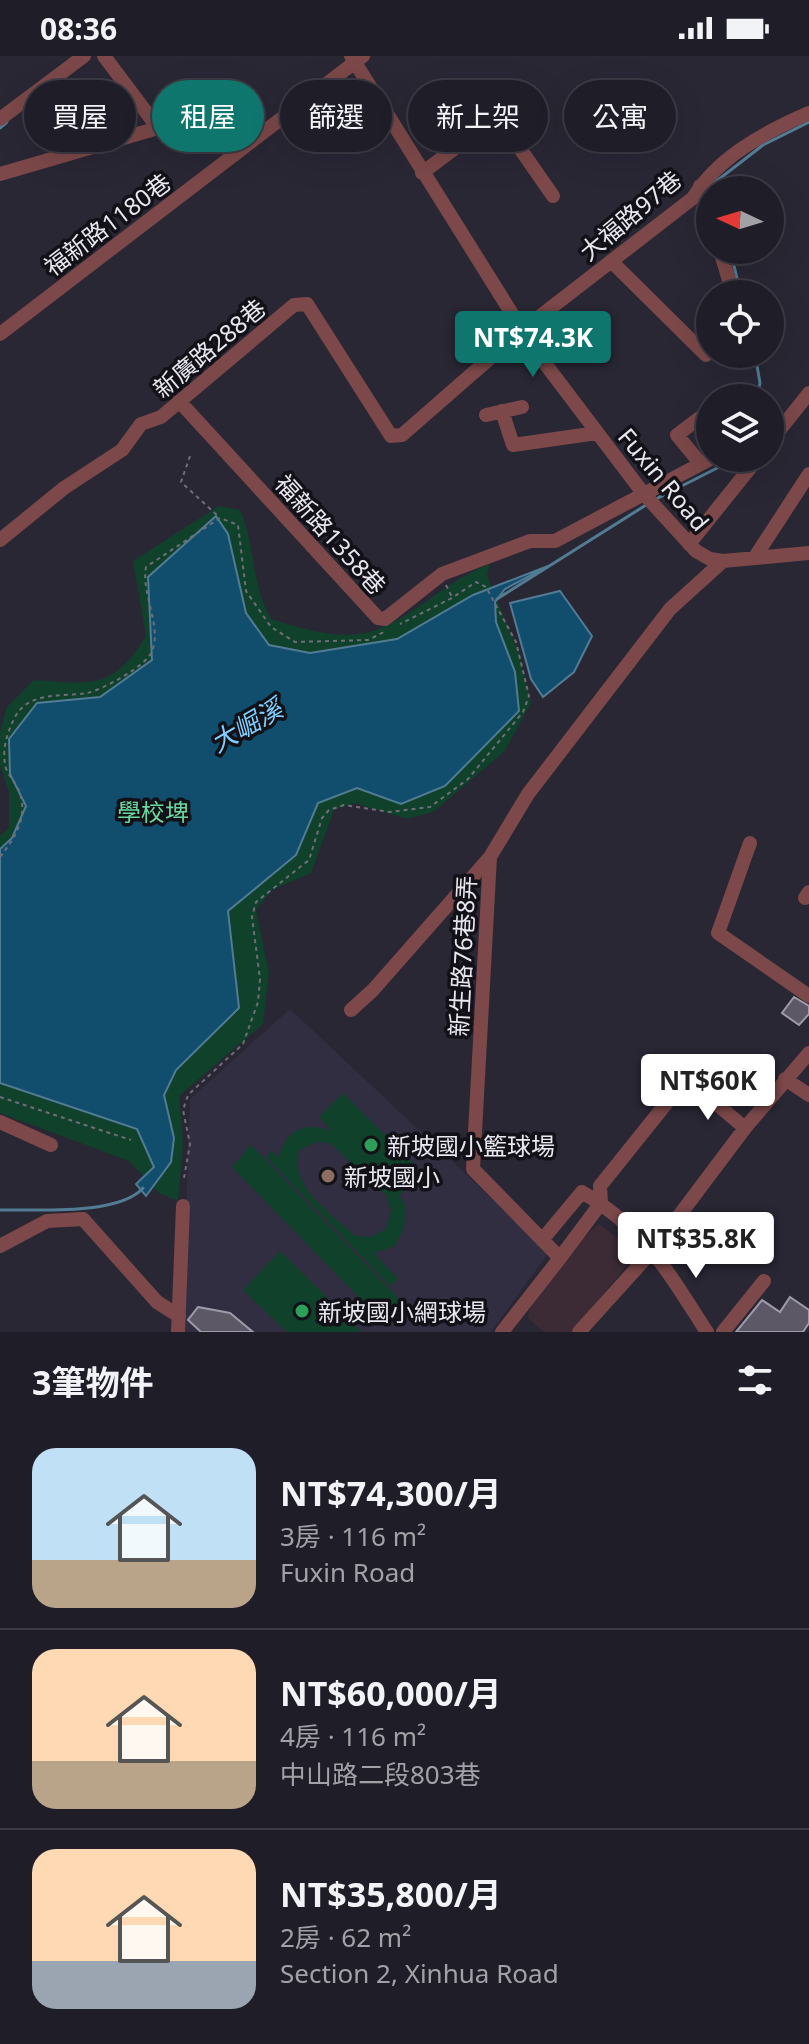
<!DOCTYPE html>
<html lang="zh-TW">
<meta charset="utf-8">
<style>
:root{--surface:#1f1d27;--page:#27262f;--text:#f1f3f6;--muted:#a1a2a7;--line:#3c3b44;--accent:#0f766e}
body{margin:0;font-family:"Noto Sans","Noto Sans TC",sans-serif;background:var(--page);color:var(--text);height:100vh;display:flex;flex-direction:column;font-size:30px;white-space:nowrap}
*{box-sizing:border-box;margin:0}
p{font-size:26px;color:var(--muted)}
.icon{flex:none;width:44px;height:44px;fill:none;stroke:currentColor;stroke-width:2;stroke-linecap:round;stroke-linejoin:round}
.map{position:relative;height:1276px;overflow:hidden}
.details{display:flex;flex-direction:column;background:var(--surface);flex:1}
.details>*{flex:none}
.hud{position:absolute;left:24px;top:24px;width:762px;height:72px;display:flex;gap:16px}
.needle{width:52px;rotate:274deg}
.controls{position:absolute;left:696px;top:120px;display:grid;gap:16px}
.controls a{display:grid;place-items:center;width:88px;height:88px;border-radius:50%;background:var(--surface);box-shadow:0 8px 32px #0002,0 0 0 2px var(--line);font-size:40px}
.price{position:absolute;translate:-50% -68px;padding:0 18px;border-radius:8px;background:#fff;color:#222;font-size:26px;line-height:52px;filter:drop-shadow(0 2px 4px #0008)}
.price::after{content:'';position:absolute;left:50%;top:48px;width:24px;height:18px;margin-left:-12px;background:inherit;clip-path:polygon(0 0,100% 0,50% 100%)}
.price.active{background:var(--accent);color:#fff}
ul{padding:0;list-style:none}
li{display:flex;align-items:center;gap:24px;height:200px;padding:0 32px}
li+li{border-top:2px solid var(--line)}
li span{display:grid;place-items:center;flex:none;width:224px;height:160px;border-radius:24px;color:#555}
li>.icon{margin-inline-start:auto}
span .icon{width:96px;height:96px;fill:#fffc;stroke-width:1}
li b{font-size:34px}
h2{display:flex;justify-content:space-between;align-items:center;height:96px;padding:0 32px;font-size:34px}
.pill{padding:0 28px;border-radius:36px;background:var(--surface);box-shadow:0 8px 32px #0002,0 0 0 2px var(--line);font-size:28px;line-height:72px}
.pill.active{background:var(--accent);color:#fff}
.status{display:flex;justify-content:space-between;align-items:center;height:56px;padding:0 40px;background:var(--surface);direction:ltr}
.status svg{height:22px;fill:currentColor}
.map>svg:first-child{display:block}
.commercial{fill:#3c2b34}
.built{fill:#312e41}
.green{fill:#10412a;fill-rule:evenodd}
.water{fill:#114d6d;stroke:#527b94;stroke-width:2}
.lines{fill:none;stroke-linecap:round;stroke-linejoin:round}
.stream{stroke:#527b94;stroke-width:3}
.building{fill:#5c5866;stroke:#9f9bab;stroke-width:2}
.path{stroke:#6f6d78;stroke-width:2;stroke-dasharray:4 4;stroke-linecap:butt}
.minor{stroke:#7c4849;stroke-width:14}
.leisure-dot{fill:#2e9e5b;stroke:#121117;stroke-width:3}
.education-dot{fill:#8d6e63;stroke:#121117;stroke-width:3}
.labels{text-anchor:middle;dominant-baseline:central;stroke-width:7;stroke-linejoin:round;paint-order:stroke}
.street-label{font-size:24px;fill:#e8e7f0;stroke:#121117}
.park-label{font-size:24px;fill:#6cd79f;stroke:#121117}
.poi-label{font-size:24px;fill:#e8e7f0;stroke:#121117;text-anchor:start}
.water-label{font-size:26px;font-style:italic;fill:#80cefe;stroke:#121117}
</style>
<div class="status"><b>08:36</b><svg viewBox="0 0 49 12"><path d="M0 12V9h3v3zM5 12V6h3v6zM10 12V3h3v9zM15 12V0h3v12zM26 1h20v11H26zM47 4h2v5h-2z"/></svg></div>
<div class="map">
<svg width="809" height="1276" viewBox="0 0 809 1276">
<rect width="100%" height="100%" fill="#292734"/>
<path class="commercial" d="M599,1168L637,1197L572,1276H544L528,1262L531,1242L569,1194Z"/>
<path class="built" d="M290,953L549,1196L491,1276H186L182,1272L190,1043Z"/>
<path class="green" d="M219,450L240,454C257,493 250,525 271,563C304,573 342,586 376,574C417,559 448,523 490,508L487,519L519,598L531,647L504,696L433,756L407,763L355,747L334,754L311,817L272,834L256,854L269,917L263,968L179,1040L183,1088L178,1145L159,1137L129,1105L0,1057V780L9,771V736L0,710V676L7,651L34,624C92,628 113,634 146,580L133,505Z
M343,1037L423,1117L399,1140C413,1155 403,1174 395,1190L374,1197L398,1223L390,1230L266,1101L271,1095L279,1102C284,1074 307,1065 332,1075L319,1061ZM317,1086L330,1087L387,1140L391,1155L386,1173L371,1181L355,1180C331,1157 288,1130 299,1094Z
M251,1089L401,1245L381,1264L232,1111Z
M280,1195L361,1275L360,1276H287L243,1234Z"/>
<path class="water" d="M216,460L228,478L246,557L269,589L310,597L397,583L473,539L548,510L505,533L495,546L496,566L515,616L519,655L445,730L401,748L357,732L318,747L296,799L228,855L239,952L176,1014L164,1039L174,1082L171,1106L146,1140L136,1128L154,1111L137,1073L0,1027V793L12,782L26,750L10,718L9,683L37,647L100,641L152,604L148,521Z
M560,535L592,580L574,616L543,641L531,623L510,547Z"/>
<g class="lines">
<path class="stream" d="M0,72L7,66
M715,134L714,127L763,89L809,66
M730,194L741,238
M755,298L760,327L757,342
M656,443L737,402
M497,543L646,449
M0,1154C36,1153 118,1160 143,1132"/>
</g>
<path class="building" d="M794,941L809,950V958L799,969L782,957Z
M790,1241L809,1254V1267L803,1276H736L762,1244L780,1256Z
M198,1251L230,1257L253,1276H201L188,1264Z"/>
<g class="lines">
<path class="path" d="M190,400L181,426L219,461
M446,529L452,541
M0,801C15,782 29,760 19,735C16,726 6,718 5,708C2,692 8,675 15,661C29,635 62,641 87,637C102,634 147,610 152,595C162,570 141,538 146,511L220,462L238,469L246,535L271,571L295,586L368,584L384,576
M0,1041L131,1084
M184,1122L190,1088L183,1054L188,1039L243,988L258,946L260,923L252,861L256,846L309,804L322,762L329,754L344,749L390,756L430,751L468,723L523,656L529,640L516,586L486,531L476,526L452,542L400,568"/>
<path class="minor" d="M351,0L534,293L643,437L696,495L710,503L723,505L809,497
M0,63L84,0
M422,117L490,66L503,68L553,140
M0,118L158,72L104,0
M700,130L710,163
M720,194L733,238
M611,205L706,299L710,295
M0,278L363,0
M725,342H731
M179,345L378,562L385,563L442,518L530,485H555L712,402
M502,355L513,389L597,377
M486,359L522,351
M770,386L809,337
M700,407L677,379L710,354
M0,484L64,432L122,394L141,368L161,361L294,249L307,248L391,380L402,379L521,275L693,142C718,101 765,76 809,57
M689,488L758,402
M755,501L809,418
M750,787L718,877L809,940
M805,842L809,836
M351,954L373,934L490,801
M785,1023L809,1039
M0,1066L51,1089
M542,1184L582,1136C646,1174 668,1216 707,1276
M0,1190L47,1165L83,1163L157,1246L179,1260
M560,1202L601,1147L600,1130L681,1029L693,1028L745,1072
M178,1276L183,1150
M502,1276L560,1202L473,1113L490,801L528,738L670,553L723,505
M579,1276L654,1193L745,1072L809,997
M723,1276L764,1225"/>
</g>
<g class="leisure-dot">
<circle cx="371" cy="1089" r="8"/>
<circle cx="302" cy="1255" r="8"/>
</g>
<circle class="education-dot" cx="328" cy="1120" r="8"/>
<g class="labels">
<g class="street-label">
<text transform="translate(630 159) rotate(-40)">大福路97巷</text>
<text transform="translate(107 168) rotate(-37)">福新路1180巷</text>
<text transform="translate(209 292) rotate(-40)">新廣路288巷</text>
<text transform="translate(664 423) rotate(50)">Fuxin Road</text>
<text transform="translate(331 478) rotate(48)">福新路1358巷</text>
<text transform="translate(462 900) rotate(-87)">新生路76巷8弄</text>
</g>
<g class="park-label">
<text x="153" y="755">學校埤</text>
</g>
<g class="poi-label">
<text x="387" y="1089">新坡國小籃球場</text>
<text x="344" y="1120">新坡國小</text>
<text x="318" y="1255">新坡國小網球場</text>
</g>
<g class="water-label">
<text transform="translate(246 669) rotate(-30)">大崛溪</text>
</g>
</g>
</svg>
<div class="controls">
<a><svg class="needle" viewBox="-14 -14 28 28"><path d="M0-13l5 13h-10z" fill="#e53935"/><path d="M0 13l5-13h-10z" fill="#a1a2a7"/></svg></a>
<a><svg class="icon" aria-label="locate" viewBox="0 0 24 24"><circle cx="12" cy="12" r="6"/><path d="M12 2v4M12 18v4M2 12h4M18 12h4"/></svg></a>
<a><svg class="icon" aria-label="layers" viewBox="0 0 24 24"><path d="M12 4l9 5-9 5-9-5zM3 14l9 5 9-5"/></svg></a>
</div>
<b class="price active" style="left:533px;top:323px">NT$74.3K</b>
<b class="price" style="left:708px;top:1066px">NT$60K</b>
<b class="price" style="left:696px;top:1224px">NT$35.8K</b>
<div class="hud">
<a class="pill">買屋</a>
<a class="pill active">租屋</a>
<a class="pill">篩選</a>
<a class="pill">新上架</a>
<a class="pill">公寓</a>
</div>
</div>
<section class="details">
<h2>3筆物件<svg class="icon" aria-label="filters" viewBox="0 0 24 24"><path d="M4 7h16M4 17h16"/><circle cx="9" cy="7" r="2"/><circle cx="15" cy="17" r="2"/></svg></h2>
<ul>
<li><span style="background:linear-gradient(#bfe0f5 70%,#b9a48a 0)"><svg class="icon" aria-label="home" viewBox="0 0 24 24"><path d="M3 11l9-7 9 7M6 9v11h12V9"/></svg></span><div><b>NT$74,300/月</b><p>3房 · 116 m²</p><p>Fuxin Road</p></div></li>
<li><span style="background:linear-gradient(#ffd9b3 70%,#b9a48a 0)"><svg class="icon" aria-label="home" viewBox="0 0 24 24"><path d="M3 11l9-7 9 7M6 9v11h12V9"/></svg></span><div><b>NT$60,000/月</b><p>4房 · 116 m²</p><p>中山路二段803巷</p></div></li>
<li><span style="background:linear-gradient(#ffd9b3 70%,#9aa5b1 0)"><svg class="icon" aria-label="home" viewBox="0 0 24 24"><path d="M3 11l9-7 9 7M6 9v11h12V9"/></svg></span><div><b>NT$35,800/月</b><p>2房 · 62 m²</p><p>Section 2, Xinhua Road</p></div></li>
</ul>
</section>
